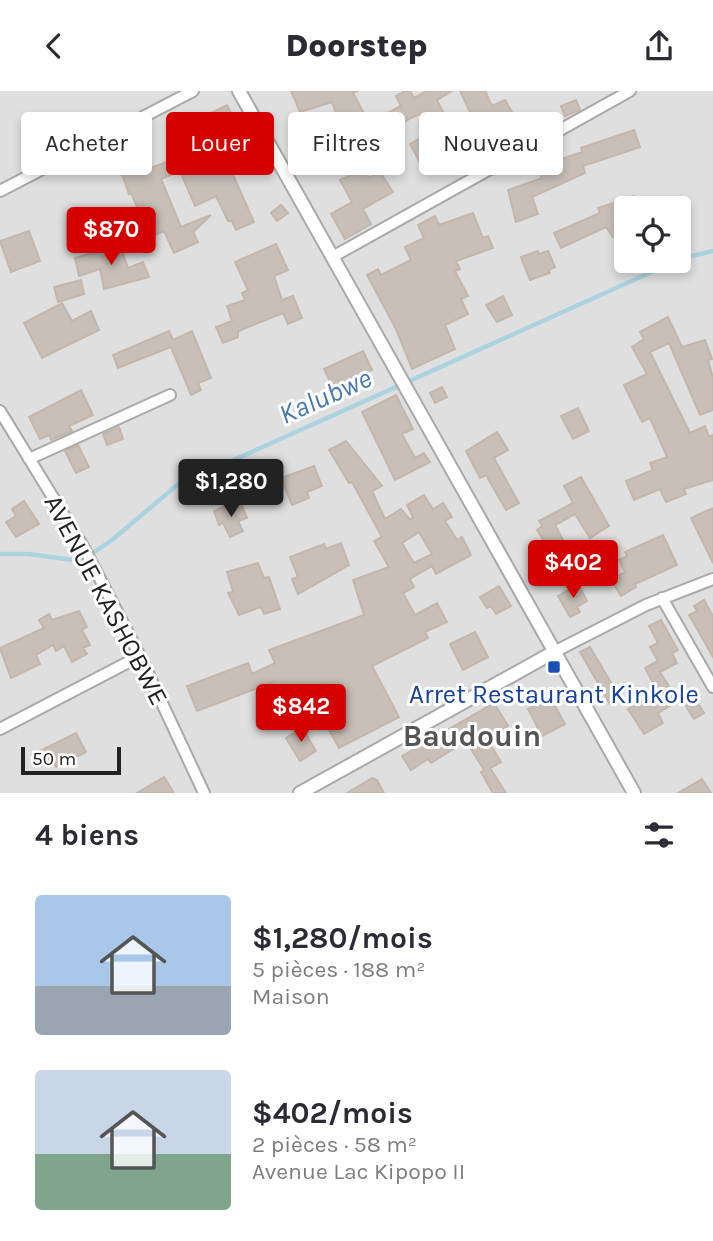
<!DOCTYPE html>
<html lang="fr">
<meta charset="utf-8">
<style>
:root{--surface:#fff;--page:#f2f2f3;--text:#2b2b33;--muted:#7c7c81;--accent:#d40000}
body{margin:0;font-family:Karla,sans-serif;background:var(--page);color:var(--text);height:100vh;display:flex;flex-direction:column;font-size:26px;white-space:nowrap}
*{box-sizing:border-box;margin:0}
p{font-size:23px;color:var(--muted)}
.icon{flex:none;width:38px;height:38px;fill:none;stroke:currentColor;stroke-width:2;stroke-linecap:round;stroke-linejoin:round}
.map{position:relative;height:702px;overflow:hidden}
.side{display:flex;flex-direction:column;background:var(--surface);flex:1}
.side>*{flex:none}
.hud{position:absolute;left:21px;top:21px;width:672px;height:63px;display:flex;gap:14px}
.fabs{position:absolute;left:614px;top:105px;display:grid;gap:14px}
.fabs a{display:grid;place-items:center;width:77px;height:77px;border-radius:7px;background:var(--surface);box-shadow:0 4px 10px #0003;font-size:35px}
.scale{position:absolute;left:21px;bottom:18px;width:100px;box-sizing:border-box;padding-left:7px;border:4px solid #222;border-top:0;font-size:19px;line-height:24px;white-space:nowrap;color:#222;-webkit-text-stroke:5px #fff;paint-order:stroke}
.price{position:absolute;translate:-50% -60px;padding:0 16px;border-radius:7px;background:var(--accent);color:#fff;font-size:23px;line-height:46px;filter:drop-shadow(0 2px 4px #0008)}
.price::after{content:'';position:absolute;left:50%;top:42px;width:21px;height:16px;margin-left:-10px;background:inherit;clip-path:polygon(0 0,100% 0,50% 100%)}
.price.on{background:#222;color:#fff}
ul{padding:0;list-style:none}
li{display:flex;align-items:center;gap:21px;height:175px;padding:0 35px}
li span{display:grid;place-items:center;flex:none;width:196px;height:140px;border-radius:7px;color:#555}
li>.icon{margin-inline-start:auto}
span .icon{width:84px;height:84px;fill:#fffc;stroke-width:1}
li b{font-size:30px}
h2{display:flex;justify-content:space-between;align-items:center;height:84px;padding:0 35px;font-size:30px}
.chip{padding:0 24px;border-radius:7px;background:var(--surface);box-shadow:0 4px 10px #0003;font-size:24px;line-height:63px}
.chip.on{background:var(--accent);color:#fff}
header{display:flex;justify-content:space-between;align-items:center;height:91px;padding:0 35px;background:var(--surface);font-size:32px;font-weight:800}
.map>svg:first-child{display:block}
.residential{fill:#e0dfdf;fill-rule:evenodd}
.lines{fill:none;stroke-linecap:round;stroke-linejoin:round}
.stream{stroke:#aad3df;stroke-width:4.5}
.building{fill:#c7bfb8;stroke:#c4b6ab;stroke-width:2;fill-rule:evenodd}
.minor-casing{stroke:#a9a9a9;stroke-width:14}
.tertiary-casing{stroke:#a9a9a9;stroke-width:16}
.minor{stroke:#fff;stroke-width:10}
.tertiary{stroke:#fff;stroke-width:12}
.transit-dot{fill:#1a4fb4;stroke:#fff;stroke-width:2.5}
.labels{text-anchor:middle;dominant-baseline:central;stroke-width:6;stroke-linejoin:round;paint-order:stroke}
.street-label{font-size:26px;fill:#222;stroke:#fff}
.transit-label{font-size:26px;fill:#164399;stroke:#fff}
.water-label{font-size:28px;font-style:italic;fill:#4a7aab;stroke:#fff}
.quarter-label{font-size:30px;font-weight:bold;fill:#555;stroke:#fff}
</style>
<header><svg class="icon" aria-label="back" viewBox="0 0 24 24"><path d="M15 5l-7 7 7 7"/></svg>Doorstep<svg class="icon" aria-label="share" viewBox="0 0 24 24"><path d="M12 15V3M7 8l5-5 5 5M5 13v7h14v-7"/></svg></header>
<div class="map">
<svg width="713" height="702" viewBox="0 0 713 702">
<rect width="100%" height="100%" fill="#f2efe9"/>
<path class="residential" d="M0,0H713V702H0ZM626,117H679V170H626Z"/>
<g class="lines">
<path class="stream" d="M679,168L713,160
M0,463H28L81,470L112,449L176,395L676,170"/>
</g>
<path class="building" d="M291,0H358L353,2L366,26L341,36L332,11L300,21Z
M405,0H410L414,7L427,0H452L437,9L461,56L445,64L448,71L426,83L410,53L430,42L419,23L386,40L378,27L401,15L396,5Z
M460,0H485L492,15L505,9L515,26L511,28L513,32L501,38L499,34L483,43L478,38Z
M576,9L580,19L565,25L561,15Z
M227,14L242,45L223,55L207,24Z
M185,22L192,35L179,42L171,29Z
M634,39L640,56L583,75L585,82L532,106L538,123L516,131L508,99L542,87L534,70L552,62L556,70L582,61L581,57Z
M141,59L148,78L190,62L197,80L226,68L254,131L236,139L232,130H228L216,105L195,115L180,80L161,88L181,136L211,124L193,141L198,151L174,162L164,140L150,146L131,102L129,103L116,67Z
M364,78L369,87L380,81L393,101L363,118L371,133L345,148L331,123L352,111L340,89Z
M634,105L639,117H626V141L613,146L606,136L561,157L554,142L600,122L598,117Z
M281,114L288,122L277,130L271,122Z
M473,122L483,147L488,145L493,157L456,170L460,178L455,180L468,205L461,208L468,223L445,234L455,258L412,278L396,238L367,184L378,178L381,184L411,169L405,156L424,147L418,134L435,125L439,134Z
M29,140L40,170L11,181L0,150Z
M276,153L288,179L274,185L282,209L293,205L302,227L288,233L283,222L243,238L238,241V246L223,252L216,236L232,230L227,215L245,209L242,202L248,199L235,171Z
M120,154L128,177L143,171L149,186L104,198L100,178L79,185L75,167Z
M538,160L539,163L548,160L555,176L549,179L550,182L530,189L521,166Z
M81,189L84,203L58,211L54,196Z
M503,205L512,224L497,231L486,214Z
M62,212L72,230L91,220L99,239L42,267L24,232Z
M668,226L682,256L705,249L712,268L708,269L713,287V319L700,324L669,252L650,261L690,342L705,335L709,346L713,344V389L684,398L686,403L666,411L660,398L634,409L626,390L653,379L650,372L667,366L650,327L642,331L624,294L647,283L632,256L644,248L640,241Z
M169,240L173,249L192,240L211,287L198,292L201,299L191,304L171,256L118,277L113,264Z
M363,260L372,279L333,297L324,278Z
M442,296L447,306L435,312L430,302Z
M81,299L93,324L69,335L72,340L51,349L49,344L40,348L29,326Z
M396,304L413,338L402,343L415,367L424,362L430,371L395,389L362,321Z
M578,317L589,340L573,348L561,325Z
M119,336L123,348L107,354L103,343Z
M497,341L508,359L494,367L519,412L506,419L486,384L480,387L466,360Z
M346,350L382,395L372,400L385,428L401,418L410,429L413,426L407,414L424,404L433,418L443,412L452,426L445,430L457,449L462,446L471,464L436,483L432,475L410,488L414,496L403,502L415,524L437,512L447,531L425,541L428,547L372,575L399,626L339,657L321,625L337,616L326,592L283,611L274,591L197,620L187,595L248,572L252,583L275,572L269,559L364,524L353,489L389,476L374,450L382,446L352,391L349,392L329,359ZM419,441L432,463L414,472L402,452Z
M78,354L89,376L76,382L65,360Z
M314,375L322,395L307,401L309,407L292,414L281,387Z
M581,386L609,435L590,447L575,423L555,434L569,460L546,474L537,458L546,453L537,439L542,435L539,430L573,412L564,395Z
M24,410L39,433L16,446L6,431L16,425L12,418Z
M230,413L231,417L242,415L247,427L238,430L243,440L230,446L223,432L219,434L214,420Z
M713,417V472L691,427Z
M663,444L677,474L635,493L636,496L621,505L611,489L625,481L619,469L627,465L625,461Z
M341,452L349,474L298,503L292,488L298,486L290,466L324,453L326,458Z
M258,472L264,487L269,486L280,518L264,523L261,516L239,524L228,502L233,501L227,481Z
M578,493L587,510L577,516L580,521L570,526L558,505Z
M499,495L511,515L496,523L491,515L487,517L480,506Z
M704,509L713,525V566L689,524L697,520L694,515Z
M79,520L87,536L82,539L90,554L83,557L87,563L72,571L64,555L56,560L53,554L36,564L40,573L11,587L0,557L44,537L39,529L49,523L52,529Z
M661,529L678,559L672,562L677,572L660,581L678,610L658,622L663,632L644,643L628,618L658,601L645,577L658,570L650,556L658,552L649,535Z
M475,541L488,566L463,579L450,553Z
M590,556L620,607L610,613L580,561Z
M691,601L704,622L694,628L681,607Z
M550,606L565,633L542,645L528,618Z
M494,612L508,635L487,648L501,671L490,677L506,702H493L481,681L484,679L466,650L431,672L428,668L411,679L402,665Z
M302,637L316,660L300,670L286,647Z
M76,642L86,661L56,676L52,668L46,671L40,660Z
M164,686L174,702H137Z
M372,687L377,689L384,702H347Z
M702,688L711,702H678Z"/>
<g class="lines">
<g class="minor-casing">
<path id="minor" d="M0,100L193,0
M334,165L630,0
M0,320L84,457L140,565L204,702
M29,368L170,304
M662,507L713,596
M554,561L646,514L713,488
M0,638L140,565"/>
</g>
<g class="tertiary-casing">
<path id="tertiary" d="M239,0L634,702
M300,702L554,561"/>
</g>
<use href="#minor" class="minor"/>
<use href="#tertiary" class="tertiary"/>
</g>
<rect class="transit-dot" x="547" y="569" width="14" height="14" rx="3.5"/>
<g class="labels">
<g class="street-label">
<text transform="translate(106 509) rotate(62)">AVENUE KASHOBWE</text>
</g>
<g class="transit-label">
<text x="554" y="603">Arret Restaurant Kinkole</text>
</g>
<g class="water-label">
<text transform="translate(325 305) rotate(-24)">Kalubwe</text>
</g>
<g class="quarter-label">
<text x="472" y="645">Baudouin</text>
</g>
</g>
</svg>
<div class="fabs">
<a><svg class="icon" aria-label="locate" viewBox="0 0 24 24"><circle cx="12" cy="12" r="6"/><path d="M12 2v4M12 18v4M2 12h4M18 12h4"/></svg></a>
</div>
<div class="scale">50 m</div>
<b class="price" style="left:111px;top:176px">$870</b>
<b class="price on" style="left:231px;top:428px">$1,280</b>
<b class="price" style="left:573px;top:509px">$402</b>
<b class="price" style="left:301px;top:653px">$842</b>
<div class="hud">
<a class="chip">Acheter</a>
<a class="chip on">Louer</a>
<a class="chip">Filtres</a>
<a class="chip">Nouveau</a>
</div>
</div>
<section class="side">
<h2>4 biens<svg class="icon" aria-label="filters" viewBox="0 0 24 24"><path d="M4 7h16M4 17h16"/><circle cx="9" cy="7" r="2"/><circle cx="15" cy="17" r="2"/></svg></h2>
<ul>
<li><span style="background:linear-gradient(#a9c7e8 65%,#9aa5b1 0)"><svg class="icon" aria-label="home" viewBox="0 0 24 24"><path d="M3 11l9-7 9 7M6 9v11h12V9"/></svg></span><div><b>$1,280/mois</b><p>5 pièces · 188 m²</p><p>Maison</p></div></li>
<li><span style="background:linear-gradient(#c9d6e8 60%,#7fa58c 0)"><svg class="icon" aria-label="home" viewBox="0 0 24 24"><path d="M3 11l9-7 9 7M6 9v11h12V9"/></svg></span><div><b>$402/mois</b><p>2 pièces · 58 m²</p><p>Avenue Lac Kipopo II</p></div></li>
</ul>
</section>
